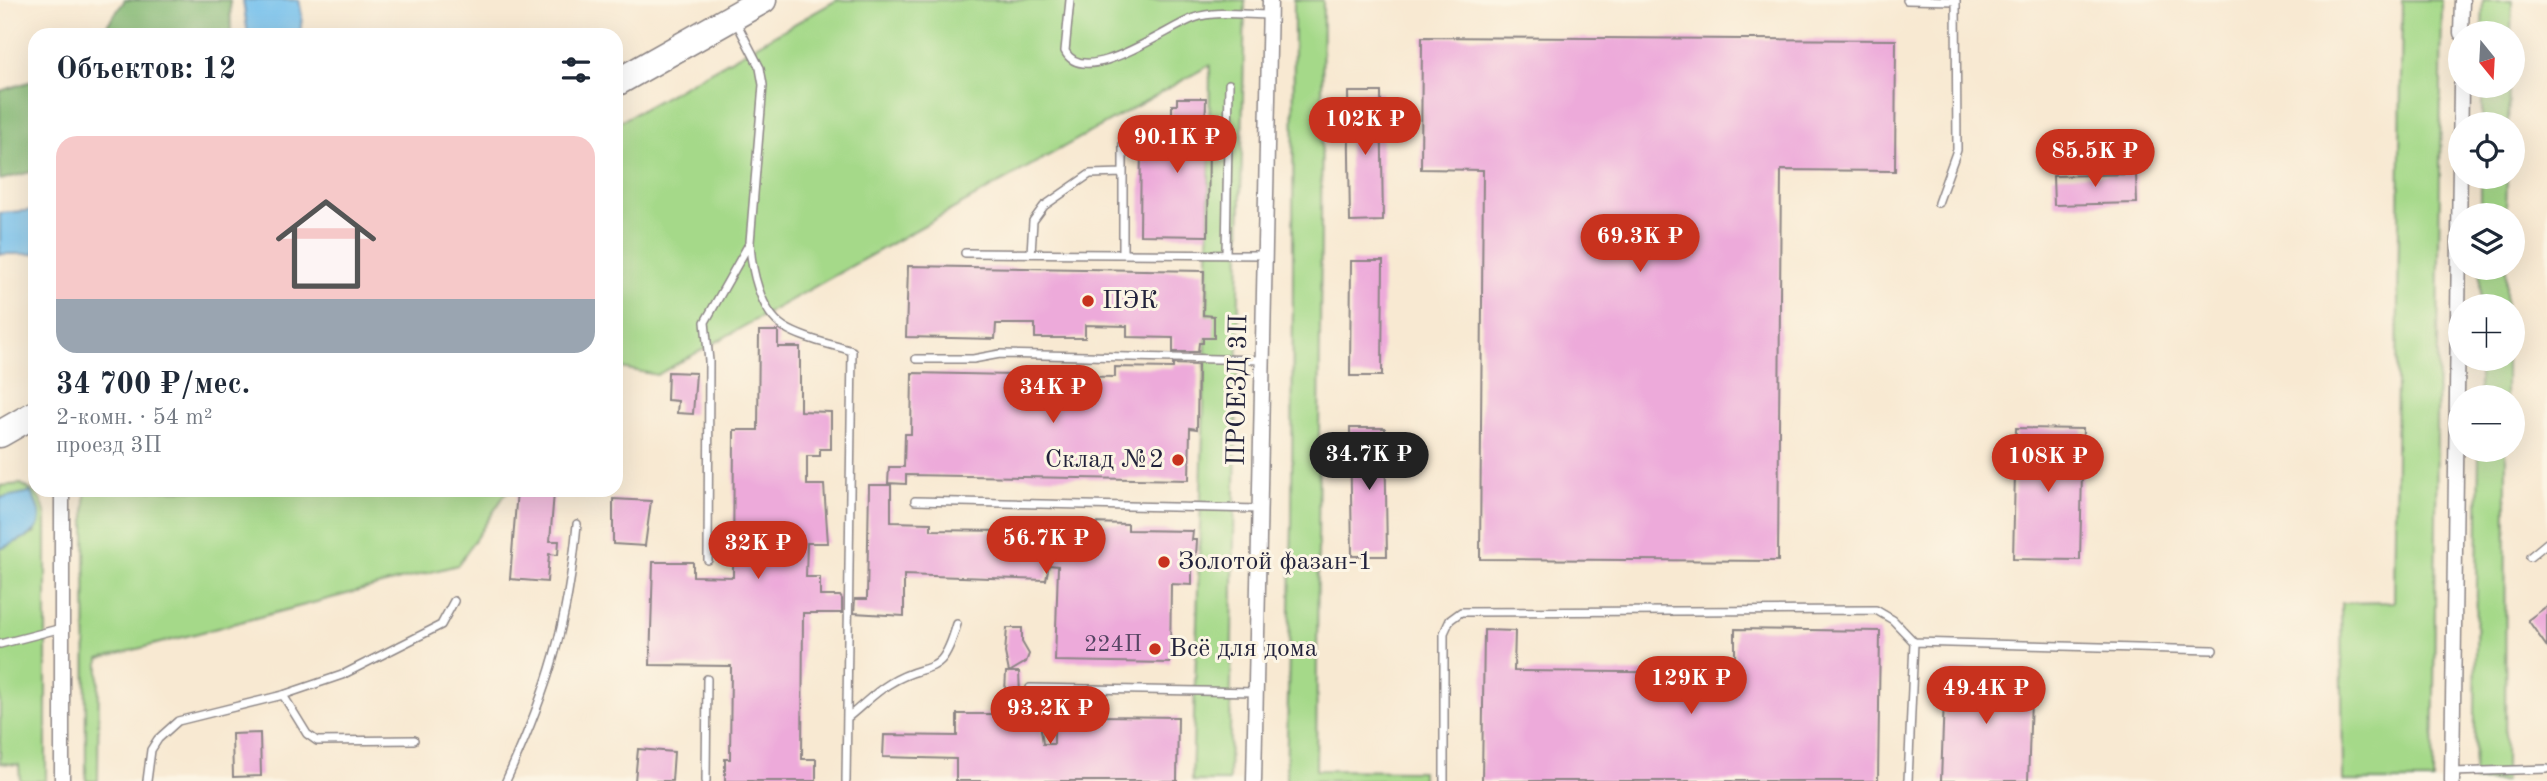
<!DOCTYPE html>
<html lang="ru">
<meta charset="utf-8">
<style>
:root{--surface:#fff;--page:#f6f6f7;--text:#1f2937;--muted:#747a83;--line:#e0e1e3;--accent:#c8321e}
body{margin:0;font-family:"Old Standard TT",serif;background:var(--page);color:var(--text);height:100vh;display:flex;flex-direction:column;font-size:26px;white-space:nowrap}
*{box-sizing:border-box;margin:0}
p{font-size:23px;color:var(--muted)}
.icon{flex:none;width:38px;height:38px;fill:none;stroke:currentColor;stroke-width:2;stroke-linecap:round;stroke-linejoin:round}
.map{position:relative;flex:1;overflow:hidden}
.sheet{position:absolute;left:28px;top:28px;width:595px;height:469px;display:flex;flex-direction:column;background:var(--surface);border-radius:21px;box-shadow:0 7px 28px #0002}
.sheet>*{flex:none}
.needle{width:46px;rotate:162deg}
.fabs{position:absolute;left:2448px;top:21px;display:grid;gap:14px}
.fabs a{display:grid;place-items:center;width:77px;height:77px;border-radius:50%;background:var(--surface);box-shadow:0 7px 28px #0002;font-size:35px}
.price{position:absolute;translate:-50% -60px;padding:0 16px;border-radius:24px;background:var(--accent);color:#fff;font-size:23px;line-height:46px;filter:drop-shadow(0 2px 4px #0008)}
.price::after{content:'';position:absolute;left:50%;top:42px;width:21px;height:16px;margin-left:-10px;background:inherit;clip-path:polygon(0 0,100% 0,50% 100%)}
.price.current{background:#222;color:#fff}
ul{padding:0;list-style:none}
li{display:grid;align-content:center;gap:14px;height:371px;padding:0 28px}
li+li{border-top:2px solid var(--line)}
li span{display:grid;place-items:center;height:217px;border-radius:21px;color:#555}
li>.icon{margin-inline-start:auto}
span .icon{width:126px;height:126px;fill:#fffc;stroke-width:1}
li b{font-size:30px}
h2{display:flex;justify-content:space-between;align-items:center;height:84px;padding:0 28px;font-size:30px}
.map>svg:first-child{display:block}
.green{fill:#a5d989;stroke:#647e62;stroke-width:2}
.forest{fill:#84b975;stroke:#536e58;stroke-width:2}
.water{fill:#73c0ed;stroke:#4a7194;stroke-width:2}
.building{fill:#edaada}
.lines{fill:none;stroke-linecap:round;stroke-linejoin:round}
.lane-casing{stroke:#8d8686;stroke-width:10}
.street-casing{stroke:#8d8686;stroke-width:17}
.highway-casing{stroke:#8d8686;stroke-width:29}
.lane{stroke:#fff;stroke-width:7}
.street{stroke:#fff;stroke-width:14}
.highway{stroke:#fff;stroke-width:26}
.poi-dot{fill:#c8321e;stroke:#fcf5e5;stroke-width:2.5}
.labels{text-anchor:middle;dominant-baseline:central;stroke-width:6;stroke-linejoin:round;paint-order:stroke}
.number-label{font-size:23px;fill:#554463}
.poi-label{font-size:26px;fill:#22223b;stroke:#fcf5e5;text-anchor:start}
.street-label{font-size:26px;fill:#22223b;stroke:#fcf5e5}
</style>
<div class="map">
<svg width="2547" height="781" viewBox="0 0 2547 781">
<rect width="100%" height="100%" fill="#fcf5e5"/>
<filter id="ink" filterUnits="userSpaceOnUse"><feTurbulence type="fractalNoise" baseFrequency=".0143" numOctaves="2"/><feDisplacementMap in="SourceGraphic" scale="14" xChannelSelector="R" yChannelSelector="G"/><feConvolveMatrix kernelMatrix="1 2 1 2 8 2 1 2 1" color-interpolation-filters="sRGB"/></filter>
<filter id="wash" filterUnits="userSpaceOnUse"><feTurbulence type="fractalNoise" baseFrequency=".00686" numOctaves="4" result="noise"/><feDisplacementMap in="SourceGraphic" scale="28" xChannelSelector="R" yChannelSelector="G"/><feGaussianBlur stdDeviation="1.57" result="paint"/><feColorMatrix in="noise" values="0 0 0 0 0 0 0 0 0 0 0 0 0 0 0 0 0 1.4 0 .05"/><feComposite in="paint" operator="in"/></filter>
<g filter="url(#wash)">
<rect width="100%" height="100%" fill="#f8e9d2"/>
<path class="green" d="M837,0H1245L1229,781H1192L1208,272L1210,65L657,375L616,367V124Z
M1294,0H1323L1316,770L1422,771V781H1286L1292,521Z
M2402,0H2442L2433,781H2343L2341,603L2394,602Z
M2483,0H2512L2511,33H2482Z
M2482,86H2509L2508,124H2482Z
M2481,177H2507L2506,215H2481Z
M2480,268H2506V306H2480Z
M2479,359H2506V397H2479Z
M2479,450H2506L2505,781H2474Z
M21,484C36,492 44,500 46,518V781H20L19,765L0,763V549L35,533L11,497L0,498V486Z
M85,490H508L458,565L99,659L98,781H86Z"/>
<path class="forest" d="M125,0H230L231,35H100Z
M35,80V171L0,180V91Z"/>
<path class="water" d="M243,0H299L302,16L300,35H248Z
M35,210V254H0V213Z
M30,492C54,530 31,535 0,549V498Z"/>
<g id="blocks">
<path class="building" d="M1422,37L1896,40L1895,171L1781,170L1778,561L1480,559L1483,170L1421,169Z
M1348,92H1381L1383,221L1350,222Z
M1177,98H1206L1205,138H1209L1208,236L1140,235L1141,137H1172V105H1177Z
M2136,174L2137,203L2054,205L2053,176Z
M1351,261H1383L1382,376H1350Z
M908,266L1204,271L1203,315L1214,316V338H1203V343H1199L1198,352H1173V338L1127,337V326L1085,325V338H1035V324H996L995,339L906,337Z
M759,331H778V347H800V411L831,412V449H820V456H807V485H824L828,543H807L806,577H820V596H840L842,599V613H803L802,759H816V781H725V759H730L731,666L650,665L653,562H693V576L733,577L734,430H758Z
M1173,364L1198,365L1197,429L1190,428L1189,480L906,475V484L888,483L889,467H904L905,434H911L912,373L1115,377V367L1173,368Z
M668,372L696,373L693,414L677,413L678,401L667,400Z
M1350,428H1385L1387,556H1352Z
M2016,428L2083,429L2080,560L2013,559Z
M869,485H891V522L931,523V530L1005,531L1006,521L1128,524V530L1193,531L1192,540H1197L1196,556H1192V585L1171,584L1170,663L1055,661L1058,566L1049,565L1046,580L904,575V616L854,613L855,599H867Z
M517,490L554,493L550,541H559L558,555L549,554L547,582L510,579Z
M613,499L651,501L645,546L613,544Z
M2547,606V647L2528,620Z
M1007,628H1022V642L1029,654L1026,662L1009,672L1005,653Z
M1735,629L1880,631L1878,781H1482L1484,630L1515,631L1514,671L1735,673Z
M1945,670L2032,673L2028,781H1941Z
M1006,672H1019L1021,715H1039L1043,744H1054V715H1087V704H1103V716L1178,717L1177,781H956V759L883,757L884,735L957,736V714H1004Z
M260,733L261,776L233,777L232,734Z
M638,749L674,752L672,781H635Z"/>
</g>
</g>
<g filter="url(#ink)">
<use href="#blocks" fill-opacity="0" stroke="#8d8686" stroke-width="2"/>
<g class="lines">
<g class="lane-casing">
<path id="lane" d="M1070,0L1065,51C1084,89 1167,28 1194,18C1216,10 1246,15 1269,15
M1907,0L1956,1
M735,20L760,68L763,85L750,242C751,268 760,312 784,327C803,339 831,344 852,351L846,781
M1938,203L1957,150L1956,0
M965,253L1264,255
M1031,253L1033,221L1044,206L1090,174L1123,173
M1123,254V144
M1226,254L1229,84
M916,359H973L1000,354L1262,360
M915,501L1259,509
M2530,557L2547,543
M708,560L709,361L705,322L749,244
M0,644L62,628
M1030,688L1256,692
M283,695L307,734L317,741L414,740
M847,718C861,707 874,693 889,684C930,658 940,683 957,624
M2452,772L2547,769
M147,781L151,750L158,739L178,721L283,695L342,675L441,625L454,601
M506,781C548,690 568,624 577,524
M706,781L707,679
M1444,781V633L1450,620L1461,612L1876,610L1893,620L1914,642
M1908,781L1914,642L2213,650"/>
</g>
<g class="street-casing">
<path id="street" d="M2461,33L2462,0
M62,490V781
M1254,781L1270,0
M2452,781L2461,86"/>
</g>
<g class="highway-casing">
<path id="highway" d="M616,83L763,0
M0,434L35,414"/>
</g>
<use href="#lane" class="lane"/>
<use href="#street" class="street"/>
<use href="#highway" class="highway"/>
</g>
</g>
<g class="poi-dot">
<circle cx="1088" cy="301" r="7"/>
<circle cx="1178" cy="460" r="7"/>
<circle cx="1164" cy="562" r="7"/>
<circle cx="1155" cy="649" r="7"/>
</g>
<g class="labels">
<g class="number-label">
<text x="1113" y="644">224П</text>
</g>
<g class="poi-label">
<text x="1102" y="301">ПЭК</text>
<text x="1164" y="460" text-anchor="end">Склад №2</text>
<text x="1178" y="562">Золотой фазан-1</text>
<text x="1169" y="649">Всё для дома</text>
</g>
<g class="street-label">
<text transform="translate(1238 390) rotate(-89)">ПРОЕЗД 3П</text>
</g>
</g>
</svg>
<div class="fabs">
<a><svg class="needle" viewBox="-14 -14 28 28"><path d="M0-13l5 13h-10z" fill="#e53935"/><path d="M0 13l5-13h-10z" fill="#747a83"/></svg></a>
<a><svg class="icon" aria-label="locate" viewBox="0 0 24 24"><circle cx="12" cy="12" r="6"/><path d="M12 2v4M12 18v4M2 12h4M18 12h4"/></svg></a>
<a><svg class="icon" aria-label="layers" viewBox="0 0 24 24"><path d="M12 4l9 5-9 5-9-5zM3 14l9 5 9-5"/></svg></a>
<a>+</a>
<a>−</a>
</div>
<b class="price" style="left:1365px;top:157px">102K ₽</b>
<b class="price" style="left:1177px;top:175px">90.1K ₽</b>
<b class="price" style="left:2095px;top:189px">85.5K ₽</b>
<b class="price" style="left:1640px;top:274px">69.3K ₽</b>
<b class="price" style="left:1053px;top:425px">34K ₽</b>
<b class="price current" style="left:1369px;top:492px">34.7K ₽</b>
<b class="price" style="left:2048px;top:494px">108K ₽</b>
<b class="price" style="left:1046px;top:576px">56.7K ₽</b>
<b class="price" style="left:758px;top:581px">32K ₽</b>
<b class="price" style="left:1691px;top:716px">129K ₽</b>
<b class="price" style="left:1986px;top:726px">49.4K ₽</b>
<b class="price" style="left:1050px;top:746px">93.2K ₽</b>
<section class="sheet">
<h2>Объектов: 12<svg class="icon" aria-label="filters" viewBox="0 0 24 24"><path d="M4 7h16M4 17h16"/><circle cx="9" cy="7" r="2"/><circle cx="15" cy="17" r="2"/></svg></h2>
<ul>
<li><span style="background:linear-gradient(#f6c9c9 75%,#9aa5b1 0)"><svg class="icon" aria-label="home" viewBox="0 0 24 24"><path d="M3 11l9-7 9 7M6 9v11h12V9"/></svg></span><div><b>34 700 ₽/мес.</b><p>2-комн. · 54 m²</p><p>проезд 3П</p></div></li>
</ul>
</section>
</div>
